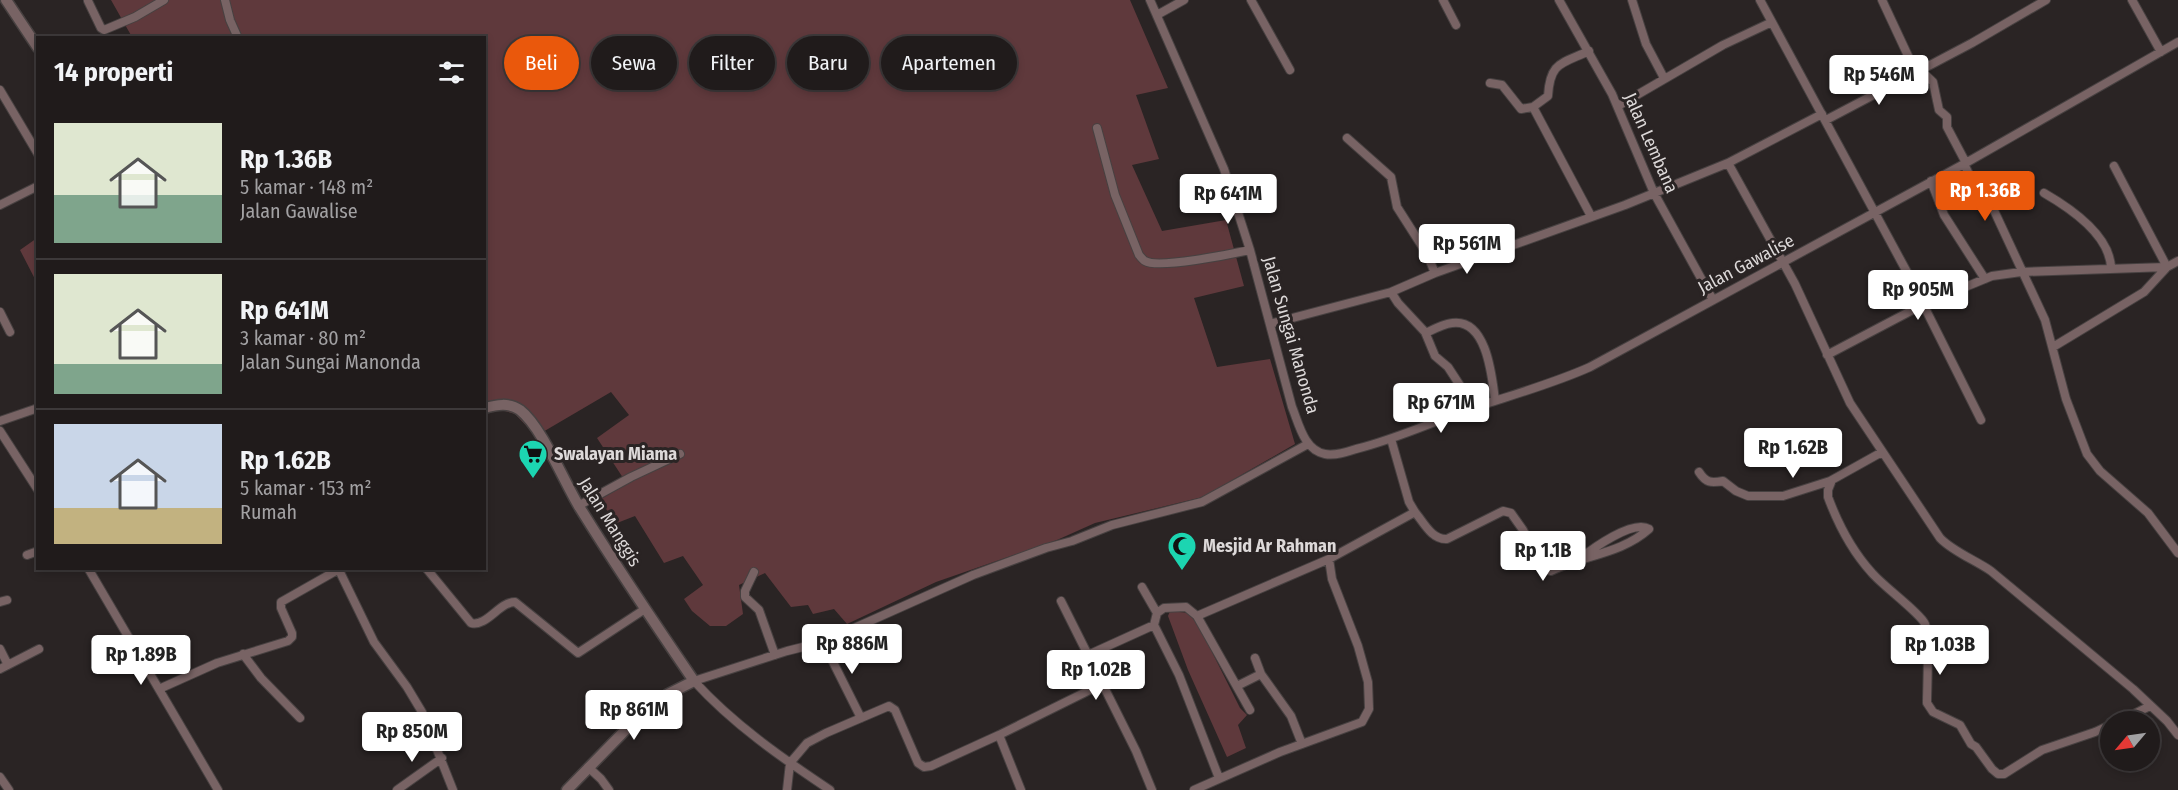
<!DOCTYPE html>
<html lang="id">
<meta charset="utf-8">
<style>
:root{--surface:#201b1b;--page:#2d2828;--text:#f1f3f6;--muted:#a2a1a3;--line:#3d393a;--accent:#ea580c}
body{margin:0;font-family:"Fira Sans Condensed",sans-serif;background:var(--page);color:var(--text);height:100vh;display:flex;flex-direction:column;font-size:22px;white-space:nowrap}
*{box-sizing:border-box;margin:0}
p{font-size:20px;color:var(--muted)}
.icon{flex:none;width:33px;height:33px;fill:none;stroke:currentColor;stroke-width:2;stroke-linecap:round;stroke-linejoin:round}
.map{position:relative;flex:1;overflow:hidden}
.side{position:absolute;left:36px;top:36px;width:450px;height:534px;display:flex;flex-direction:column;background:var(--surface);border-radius:0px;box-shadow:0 3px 9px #0003,0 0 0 2px var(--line)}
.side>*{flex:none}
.top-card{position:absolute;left:504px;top:36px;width:570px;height:54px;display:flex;gap:12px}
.needle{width:39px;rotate:241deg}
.tools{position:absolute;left:2100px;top:711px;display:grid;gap:12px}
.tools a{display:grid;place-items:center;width:60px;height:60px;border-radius:50%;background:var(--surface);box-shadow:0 3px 9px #0003,0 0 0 2px var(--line);font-size:30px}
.price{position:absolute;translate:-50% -51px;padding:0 14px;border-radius:6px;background:#fff;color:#222;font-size:20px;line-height:39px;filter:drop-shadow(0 2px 3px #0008)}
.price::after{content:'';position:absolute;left:50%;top:36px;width:18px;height:14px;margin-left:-9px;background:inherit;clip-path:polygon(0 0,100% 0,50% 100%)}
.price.on{background:var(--accent);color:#fff}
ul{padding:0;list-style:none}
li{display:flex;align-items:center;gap:18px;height:150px;padding:0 18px}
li+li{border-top:2px solid var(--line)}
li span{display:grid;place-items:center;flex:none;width:168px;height:120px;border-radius:0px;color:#555}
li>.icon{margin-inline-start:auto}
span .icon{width:72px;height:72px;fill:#fffc;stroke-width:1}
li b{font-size:26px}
h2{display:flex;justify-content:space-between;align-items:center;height:72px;padding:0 18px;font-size:26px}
.pill{padding:0 21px;border-radius:27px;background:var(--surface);box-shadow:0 3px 9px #0003,0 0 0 2px var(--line);font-size:21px;line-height:54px}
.pill.on{background:var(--accent);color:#fff}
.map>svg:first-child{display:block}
.green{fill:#5f393c}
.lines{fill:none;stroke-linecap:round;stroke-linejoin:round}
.minor-casing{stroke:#474141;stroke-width:10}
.tertiary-casing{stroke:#474141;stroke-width:13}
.minor{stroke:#786364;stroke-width:8}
.tertiary{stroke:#786364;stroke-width:10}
.labels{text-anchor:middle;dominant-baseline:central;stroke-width:6;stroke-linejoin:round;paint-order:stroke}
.street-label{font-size:18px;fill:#ddd9d9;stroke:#2a2424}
.poi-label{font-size:18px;font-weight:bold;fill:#ddd9d9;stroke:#2a2424;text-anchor:start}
</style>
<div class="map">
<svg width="2178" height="790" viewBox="0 0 2178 790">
<rect width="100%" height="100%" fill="#2a2424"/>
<path class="green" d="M111,0H1130L1168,88L1136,95L1159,159L1132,165L1162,231L1226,220L1244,286L1194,298L1217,367L1270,359L1295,444L1203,497L1095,523L1057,540L936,582L847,624L834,609L813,614L808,605L791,607L765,573L739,585L743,614L726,626H710L692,611L684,599L703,585L683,556L664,563L635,516L617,523L599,500L627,484L597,438L629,415L611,392L536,436L515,414L485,405L484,38L132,37Z
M37,238V283L20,250Z
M1170,611L1189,613L1200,628L1240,708L1247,715L1238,725L1246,748L1227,757L1188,670L1168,616Z"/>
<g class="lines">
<g class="minor-casing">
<path id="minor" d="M225,0L230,20L238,38
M1150,0L1224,169L1250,250L1292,407C1299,424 1304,450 1325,454C1335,456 1347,452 1356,449C1397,439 1434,421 1473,408C1512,395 1552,384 1590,367L1964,164L2178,42
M1251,0L1290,70
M1443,0L1456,25
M1559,0L1612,94L1654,193L1713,300
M1632,0L1646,44L1664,78
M1760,0L1908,274L1981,420
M1882,0L1910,60L1933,82L1939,110L1947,117V127L1966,163
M2132,0L2161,52
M88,1L101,28L104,30L135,17L164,0
M1157,15L1184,0
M1589,51C1561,64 1550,62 1548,96L1533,107L1591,216
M1490,83L1502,85L1521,109L1533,107
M0,90L38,154
M1618,106L1723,45L1772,22
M1826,120L1972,43L2046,0
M1097,128L1115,195L1139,255C1140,256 1143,260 1145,261C1158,269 1232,254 1250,250
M1347,138L1391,177L1397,207L1427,254L1435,273
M1728,163L1822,114
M1964,164L1976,188L1986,196L1991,204L2045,320L2066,399L2087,454L2100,471L2148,513L2178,553
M1931,181L1944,215L1985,279
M2044,193C2070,208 2111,235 2111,269
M0,205L38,186
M1391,292L1398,303L1425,332L1435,356L1448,367L1474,407
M0,312L10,332
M1270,324L1391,292L1435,273L1625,205L1728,163L1795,284L1850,403L1940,538C1952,551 1975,560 1991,571L2133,689L2167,721L2178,735
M1426,333C1434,329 1443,324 1452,323C1487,318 1492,377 1495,400
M2053,347L2144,292L2167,267L2114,166
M1827,355L1924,304L1992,276L2021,272L2167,267L2178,261
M0,421L38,408
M0,431L38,490
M1699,472C1706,483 1711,483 1723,481L1736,491L1748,496H1783L1830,481L1882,452
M1832,480L1828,490V497C1838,524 1852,551 1872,573C1882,585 1921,614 1925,624C1930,639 1927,685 1927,703L1933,712L1960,725L1971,744L1976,747L1992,769L1998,774H2004L2042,750L2095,732L2110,725
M578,506L631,477L680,454
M1415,512C1424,523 1432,540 1447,539L1503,511L1511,513L1523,530L1543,568L1551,571C1584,555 1621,554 1649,529C1633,519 1592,549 1578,560
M27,555L38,551
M88,568L218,790
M338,568L374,642L407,687L422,712L453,790
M426,568L471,623C487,627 499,602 515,602L578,653L645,609
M754,572L745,591V597L759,610L775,655
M1142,587L1157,613
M1061,601L1136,751L1152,790
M0,602L7,600
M1197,616L1250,710
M823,642L861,718
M0,649L8,665
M243,654L261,678L300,718
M1088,655L1154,625
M1255,658L1261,674L1291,716L1302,744
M0,669L39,649
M1237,686L1261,674
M159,689L217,663L288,641L292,637V633L281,608V602L341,568
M2118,722L2150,706
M588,767L601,779L609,790
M0,777L9,790
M1219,778L1179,675L1154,625L1157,613L1164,608L1186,607L1197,616L1329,559L1415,512L1409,502L1391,439
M397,790L442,758
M787,790L790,763L807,743L826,733L889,706L895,710L918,763L924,767L931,766L999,735
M830,790C782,758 733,724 694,681L787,651L823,642L973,575L1046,548L1072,541L1112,525L1202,502L1308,444
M1021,790L999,735L1102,684
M1194,790L1280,752L1362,722L1369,709L1368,682L1358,646L1332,579L1329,559"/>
</g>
<g class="tertiary-casing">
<path id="tertiary" d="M6,0L38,48
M484,408C496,405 509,402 520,410C542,427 564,482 580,508C616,566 655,624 694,681L668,694L644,711L567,790"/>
</g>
<use href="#minor" class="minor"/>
<use href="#tertiary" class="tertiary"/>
</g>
<defs>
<g id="supermarket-pin" transform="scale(1.5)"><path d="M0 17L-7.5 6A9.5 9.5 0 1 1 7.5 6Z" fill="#1cd5b1" stroke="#2a2424"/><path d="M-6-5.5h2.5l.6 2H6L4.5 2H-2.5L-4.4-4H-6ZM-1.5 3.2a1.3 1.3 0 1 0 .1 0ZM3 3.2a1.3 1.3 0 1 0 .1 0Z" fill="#111"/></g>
<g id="mosque-pin" transform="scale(1.5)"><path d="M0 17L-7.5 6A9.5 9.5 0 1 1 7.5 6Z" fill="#1cd5b1" stroke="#2a2424"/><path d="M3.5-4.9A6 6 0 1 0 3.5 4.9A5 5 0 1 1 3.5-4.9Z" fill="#111"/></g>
</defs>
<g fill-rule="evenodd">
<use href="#supermarket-pin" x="533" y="454"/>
<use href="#mosque-pin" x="1182" y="546"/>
</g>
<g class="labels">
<g class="street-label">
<text transform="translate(1651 143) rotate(66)">Jalan Lembana</text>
<text transform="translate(1746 264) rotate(-28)">Jalan Gawalise</text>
<text transform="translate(1291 335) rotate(74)">Jalan Sungai Manonda</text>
<text transform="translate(610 522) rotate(58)">Jalan Manggis</text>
</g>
<g class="poi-label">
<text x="554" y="454">Swalayan Miama</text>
<text x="1203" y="546">Mesjid Ar Rahman</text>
</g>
</g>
</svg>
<div class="tools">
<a><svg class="needle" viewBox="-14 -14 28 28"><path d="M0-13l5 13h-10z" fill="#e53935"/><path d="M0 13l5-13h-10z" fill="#a2a1a3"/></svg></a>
</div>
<b class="price" style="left:1879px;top:106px">Rp 546M</b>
<b class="price on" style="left:1985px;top:222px">Rp 1.36B</b>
<b class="price" style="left:1228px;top:225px">Rp 641M</b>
<b class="price" style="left:1467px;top:275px">Rp 561M</b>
<b class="price" style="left:1918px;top:321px">Rp 905M</b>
<b class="price" style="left:1441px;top:434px">Rp 671M</b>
<b class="price" style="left:1793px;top:479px">Rp 1.62B</b>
<b class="price" style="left:1543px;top:582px">Rp 1.1B</b>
<b class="price" style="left:852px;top:675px">Rp 886M</b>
<b class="price" style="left:1940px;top:676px">Rp 1.03B</b>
<b class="price" style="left:141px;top:686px">Rp 1.89B</b>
<b class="price" style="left:1096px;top:701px">Rp 1.02B</b>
<b class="price" style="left:634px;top:741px">Rp 861M</b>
<b class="price" style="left:412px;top:763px">Rp 850M</b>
<div class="top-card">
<a class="pill on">Beli</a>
<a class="pill">Sewa</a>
<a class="pill">Filter</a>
<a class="pill">Baru</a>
<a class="pill">Apartemen</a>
</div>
<section class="side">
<h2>14 properti<svg class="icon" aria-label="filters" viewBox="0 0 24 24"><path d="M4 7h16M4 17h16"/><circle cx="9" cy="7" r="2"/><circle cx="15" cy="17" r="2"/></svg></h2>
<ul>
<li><span style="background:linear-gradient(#dfe7d0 60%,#7fa58c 0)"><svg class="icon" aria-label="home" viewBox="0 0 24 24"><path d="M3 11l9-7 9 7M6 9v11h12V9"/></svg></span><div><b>Rp 1.36B</b><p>5 kamar · 148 m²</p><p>Jalan Gawalise</p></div></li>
<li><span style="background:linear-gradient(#dfe7d0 75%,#7fa58c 0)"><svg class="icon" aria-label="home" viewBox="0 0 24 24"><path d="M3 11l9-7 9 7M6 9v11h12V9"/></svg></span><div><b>Rp 641M</b><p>3 kamar · 80 m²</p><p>Jalan Sungai Manonda</p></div></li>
<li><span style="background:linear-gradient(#c9d6e8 70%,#c2b280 0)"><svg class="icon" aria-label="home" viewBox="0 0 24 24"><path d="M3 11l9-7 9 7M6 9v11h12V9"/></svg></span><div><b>Rp 1.62B</b><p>5 kamar · 153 m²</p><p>Rumah</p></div></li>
</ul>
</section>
</div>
